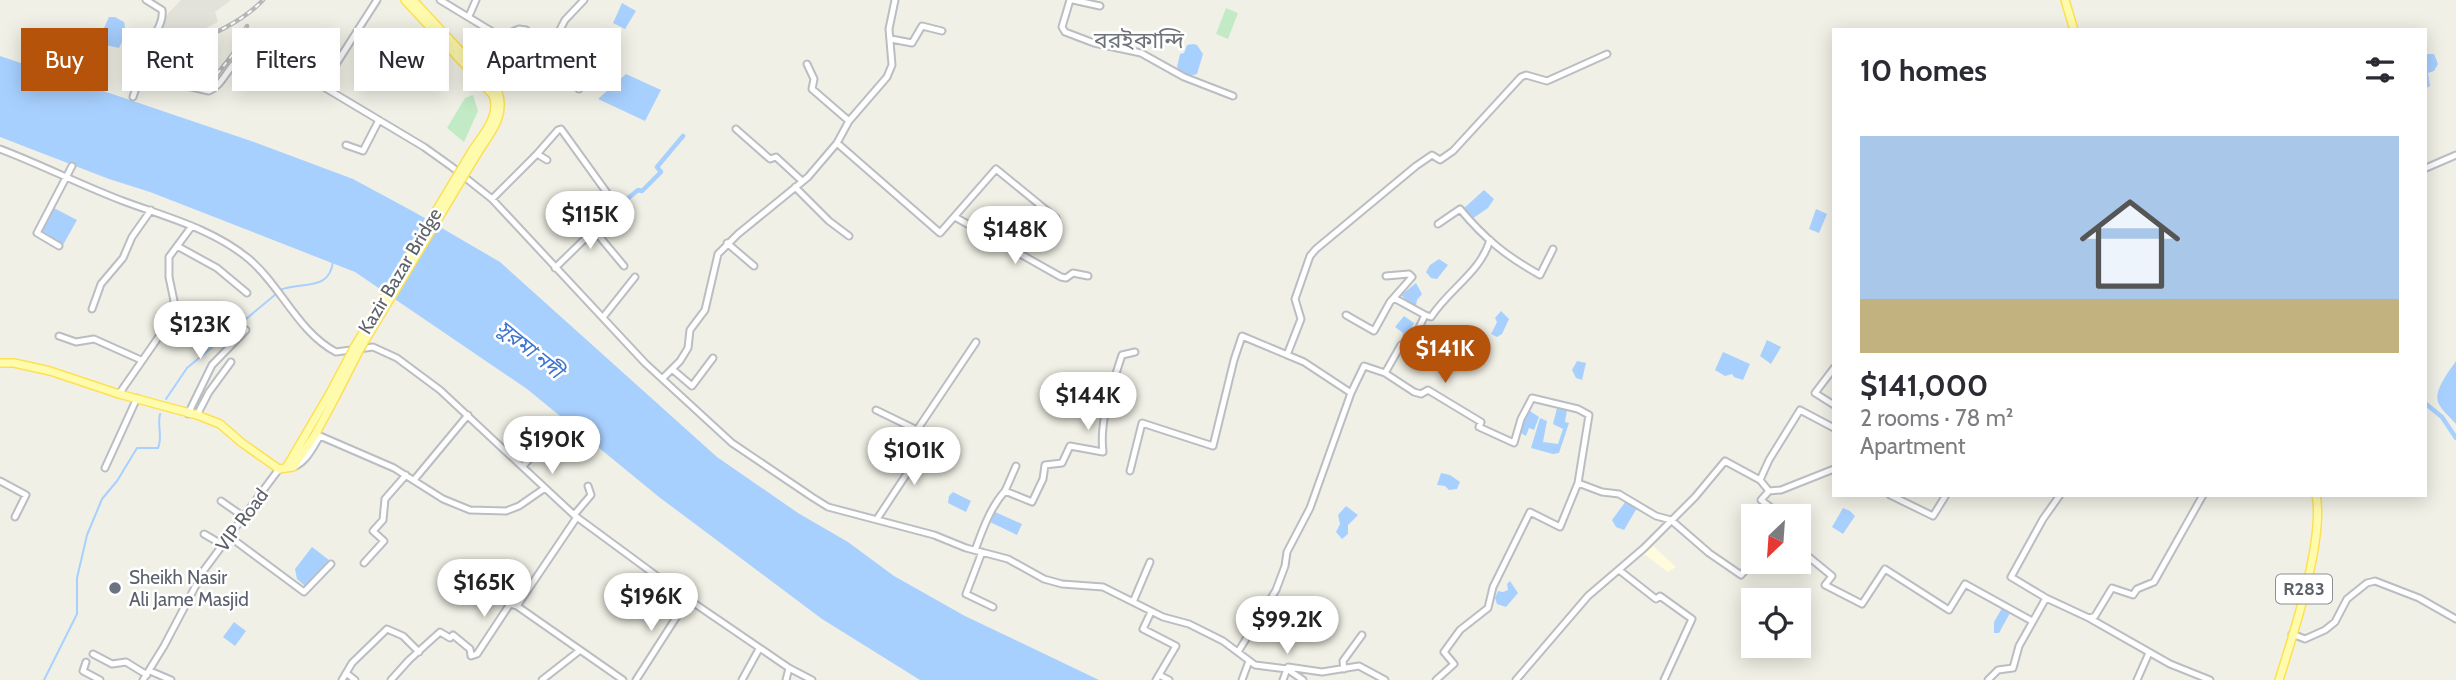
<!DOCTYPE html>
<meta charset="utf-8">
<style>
:root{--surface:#fff;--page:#f2f2f3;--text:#2b2b33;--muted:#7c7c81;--accent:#b45309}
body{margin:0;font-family:Cabin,"Noto Sans Bengali",sans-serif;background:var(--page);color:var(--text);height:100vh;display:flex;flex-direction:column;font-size:26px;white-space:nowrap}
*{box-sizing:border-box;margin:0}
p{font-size:23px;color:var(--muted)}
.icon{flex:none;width:38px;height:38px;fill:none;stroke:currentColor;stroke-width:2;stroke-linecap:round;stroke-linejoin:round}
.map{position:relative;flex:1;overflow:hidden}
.sheet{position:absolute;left:1832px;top:28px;width:595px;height:469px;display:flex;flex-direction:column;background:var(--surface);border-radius:0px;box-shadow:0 4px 18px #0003}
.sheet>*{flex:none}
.top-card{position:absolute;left:21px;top:28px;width:665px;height:63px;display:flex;gap:14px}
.needle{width:46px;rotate:205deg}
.buttons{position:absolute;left:1741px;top:504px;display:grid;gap:14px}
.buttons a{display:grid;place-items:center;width:70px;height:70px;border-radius:0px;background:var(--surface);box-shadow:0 4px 18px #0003;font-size:35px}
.price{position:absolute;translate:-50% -60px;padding:0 16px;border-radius:24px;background:#fff;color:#222;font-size:23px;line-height:46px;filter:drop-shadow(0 2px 4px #0008)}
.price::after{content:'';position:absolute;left:50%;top:42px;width:21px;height:16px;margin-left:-10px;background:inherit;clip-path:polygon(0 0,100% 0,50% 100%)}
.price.current{background:var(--accent);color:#fff}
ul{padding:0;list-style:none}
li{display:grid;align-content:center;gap:14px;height:371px;padding:0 28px}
li span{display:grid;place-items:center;height:217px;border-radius:0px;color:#555}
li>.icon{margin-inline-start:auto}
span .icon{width:126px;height:126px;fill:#fffc;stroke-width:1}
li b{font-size:30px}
h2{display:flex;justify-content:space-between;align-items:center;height:84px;padding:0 28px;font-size:30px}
.pill{padding:0 24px;border-radius:0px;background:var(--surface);box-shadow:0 4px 18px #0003;font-size:24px;line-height:63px}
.pill.current{background:var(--accent);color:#fff}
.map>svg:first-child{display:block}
.commercial{fill:#fffbdd}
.industrial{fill:#e2e1da}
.green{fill:#c1eac5}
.water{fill:#a8d0ff}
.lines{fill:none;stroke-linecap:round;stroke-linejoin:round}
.stream{stroke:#a8d0ff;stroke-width:2}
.canal{stroke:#a8d0ff;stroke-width:4.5}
.minor-casing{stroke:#babdc2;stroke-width:9}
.major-casing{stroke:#fde053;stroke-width:10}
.minor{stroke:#fff;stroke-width:5}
.major{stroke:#fffbad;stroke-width:7}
.rail-casing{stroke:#b7b8b9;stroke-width:4.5}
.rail{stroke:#fff;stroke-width:2;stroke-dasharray:5;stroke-linecap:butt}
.major-bridge-casing{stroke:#fde053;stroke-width:10;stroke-linecap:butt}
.major-bridge{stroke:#fffbad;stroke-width:7}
.worship-dot{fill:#6b7280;stroke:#fff;stroke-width:2.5}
.labels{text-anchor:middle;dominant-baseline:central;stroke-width:5;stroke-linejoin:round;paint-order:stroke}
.shield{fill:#fff;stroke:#8e9095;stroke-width:2}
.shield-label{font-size:18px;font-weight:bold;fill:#5d6168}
.street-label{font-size:19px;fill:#5d6168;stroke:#fff}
.worship-label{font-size:19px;fill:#5b616d;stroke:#fff;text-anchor:start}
.water-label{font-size:21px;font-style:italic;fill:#3f75ce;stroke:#fff}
.quarter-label{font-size:23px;fill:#6e737a;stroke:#fff}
</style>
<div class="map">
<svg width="2456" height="680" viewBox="0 0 2456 680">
<rect width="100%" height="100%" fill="#f1f0e6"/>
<path class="commercial" d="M1653,546L1676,567L1668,572L1644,554Z"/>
<path class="industrial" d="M181,0H231L215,12L218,22L149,56L138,68L133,64L160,30L166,16Z"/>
<path class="green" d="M1226,8L1238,13L1228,39L1216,34Z
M473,95L478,111L464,142L447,128L465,98Z"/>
<path class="water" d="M622,3L636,11L625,29L613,23Z
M109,17H115L124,22L126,33L119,48L105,45L103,30Z
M1193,44L1197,45L1203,54L1197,74C1189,77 1180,75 1177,67L1180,54L1184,53L1187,45Z
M2426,54H2434L2438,64L2434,71L2428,73L2430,86L2426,88Z
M0,56L254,142L353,179L416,213L500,262L717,457L798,513L848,542L894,576L965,616L1099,680H920L822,619L659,497L527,389L355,272L150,192L109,179L0,137Z
M626,74L661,90L645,121L598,99Z
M1484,190L1494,199L1488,208L1472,219L1462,210Z
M54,208L77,220L63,245L38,232Z
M1816,209L1827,214L1819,233L1809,229Z
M1439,259L1448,265L1437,279L1431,278L1426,272L1430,265Z
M1416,283L1422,294L1417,300L1416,306L1413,307L1401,295Z
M1501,311L1509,319L1502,334L1497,337L1491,334L1497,322L1495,318Z
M1404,316L1414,323L1406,340H1402L1403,333L1395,327Z
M1767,340L1781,347L1771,364L1760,356Z
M1723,352L1750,364L1743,380L1734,377L1732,374L1725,376L1715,370Z
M1577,361L1586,363L1582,380L1576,378L1572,370Z
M2456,361V424C2451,418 2441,410 2438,402C2434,390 2449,371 2456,361Z
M1557,408L1567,410L1565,422L1569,423L1559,453L1553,454L1531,448L1540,418L1547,421L1543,442L1558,444L1563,429L1553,424Z
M1527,409L1539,417L1534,430L1529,428L1526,436L1519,432Z
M1441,473L1450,475L1460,482L1457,489L1449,490L1445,486L1437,485Z
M953,492L971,501L966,512L948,503L949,496Z
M1626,501L1637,508L1624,530L1616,527L1612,520Z
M1346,506L1358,515L1348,525V534L1342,539L1336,532L1340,524L1338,515Z
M1843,508L1850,511L1855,516L1843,534L1832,527Z
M995,512L1022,524L1017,535L990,522Z
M312,547L329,560L306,587L297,579L295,569Z
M1510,581L1518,593L1506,607L1497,604L1495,598L1498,591L1503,592L1508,590L1507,584Z
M2002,608L2010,613L1999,633H1994V622Z
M234,622L246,631L235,646L223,637Z"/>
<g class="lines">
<path class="stream" d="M280,290C301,281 330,292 333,261
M166,399L187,368L276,294
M44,680L77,614V578L87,535L102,499L117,481L137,448H158C163,437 157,426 160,414"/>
<path class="canal" d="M621,204L638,190L642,191L661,172L657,167L683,136
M2426,404L2442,417L2456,438"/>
<g class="minor-casing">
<path id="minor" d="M146,0L162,10C165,30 140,51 129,65L133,74L209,91C225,84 228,63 244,57L288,79L322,86L424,147L452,167L492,199L645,363L732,443L812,497L828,507L934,535L966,548L1008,559L1044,579L1062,584L1103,587L1163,617L1189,624L1223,641L1255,665L1287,669L1288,667L1322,672L1359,666L1385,680
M440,0L506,40
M1070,0L1062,27L1065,32L1094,43L1141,53L1184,77L1233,96
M1073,0L1100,6
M469,16L476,0
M891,39L912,43L922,26L942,31
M549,44L552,62L579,89
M807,64L814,79L812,89L849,121
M481,76L514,31L519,29L526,30L543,43H553L565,20L584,0
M322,86L377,0
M133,97L140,76
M736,129L770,159L776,157L802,181
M837,143L940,233L996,169L1056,218
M346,145L363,151L379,120
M0,149C42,165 81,185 123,201C166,217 213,229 249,259C281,286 298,332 336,352L373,347L397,358L440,390L574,515L688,599L789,668L786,680
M537,154L547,160
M2426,168L2456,155
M795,187L829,221L849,236
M492,199L537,154L558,130L561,129L610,197
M955,217L1061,277L1066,278L1073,273L1088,276
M1438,224L1460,209C1485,239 1506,256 1540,275L1553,249
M727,243L754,266
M59,246L37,233L72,166
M177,246L217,268L247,293
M555,268L594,230L624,266
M1394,298L1425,315
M92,309L101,284L123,258L132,237L151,210
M1346,315L1374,331L1390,302L1412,277L1409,274L1386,276
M604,316L635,277
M59,336L76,342L94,339L141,360
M1287,355L1301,319L1295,299L1310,256L1316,249L1416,166L1432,155L1440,160L1453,151L1521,77L1526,75L1547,81L1607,54
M1834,368L1815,393L1834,405
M672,369L692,386L713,358
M1385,373L1401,345L1415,336L1425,315L1431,317C1450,288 1480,273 1490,240
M663,378L680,361L688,348L690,330L705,310L718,254L738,234L808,177L837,143L849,121L887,77L892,65L889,29L895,0
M119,394L169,322L174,301L169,277V257L192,226
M876,410L917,430L929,440L877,519
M188,414L212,365L246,330
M197,415L209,392L231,362
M917,430L976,342
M523,466L547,441
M293,467C306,463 313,447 320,436L394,468L443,499L470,510L506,511L519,506L545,488
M105,468L137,398
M1130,471L1142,423L1213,446L1234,360L1242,336L1304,362L1351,393
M414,480L468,415
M1760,480L1769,460L1800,410L1834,428
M0,481L26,495L15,517
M1578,483L1602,492L1619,494L1656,516L1671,520L1709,553L1741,575L1754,560
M1005,491L1016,466
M1769,491L1761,500L1782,516
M1890,495L1933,516L1946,495
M2060,495L2043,519L2011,577L2046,598L2089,618L2170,664L2210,680
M221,501L244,517
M574,515L591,495L588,486
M204,534L223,545
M230,537L304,592L331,564
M1799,549L1832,576L1825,585L1862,604L1885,569L1949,610L1965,584L2032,621
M975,550C983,529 990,508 1005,491L1032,502L1043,479L1045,465L1062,463L1070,446L1103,452C1099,420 1112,386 1122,355L1135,352
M982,552L966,594L993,607
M364,563L384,541L373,531L383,520L385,499L406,475
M1619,570L1656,599L1660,596L1692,619L1664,680
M1133,602L1150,562
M517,606L577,517
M1151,612L1143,629L1176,646L1156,680
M2089,618L2095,616L2112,588L2133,595L2137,589L2154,582L2203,495
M2292,634L2305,639L2325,630L2335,622L2347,599L2367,583L2375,581L2419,598L2456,619
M1238,652L1276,590L1285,566L1287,552L1310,508L1351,393L1364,366L1385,373L1414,392L1421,394L1428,390L1481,422L1479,427L1514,443L1521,419L1532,398L1578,409L1589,415L1578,483L1560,527L1530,512L1493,587L1488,608L1460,630L1444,652L1454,664L1436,680
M93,654L112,664L126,662L147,675
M86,662L83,671L100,680
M789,668L812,680
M1344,669L1343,661L1362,635
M150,671L171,680
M346,673L355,680
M1159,675L1169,680
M143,680L164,646L204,570L279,469
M342,680L352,663L387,629L403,636L419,652
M391,680L409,660L440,632L450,638L453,635L470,649L471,656L477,654L510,604L517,606L623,680
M542,680L579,651
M636,680L688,599
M742,680L759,649
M1242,680L1249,661
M1283,680L1287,669L1303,680
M1516,680L1588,596L1644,548L1695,497L1725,461L1760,480L1769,491L1781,490L1834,469
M1988,680L1998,670L2013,668L2019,646L2046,598
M2137,680L2149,653"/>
</g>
<g class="major-casing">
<path id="major" d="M405,0L493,95C501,116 483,134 472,151
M413,0L498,92C506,117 490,133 477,154
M2065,0L2074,30
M0,363H14L50,371L119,394L197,415L220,424L242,443L279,469L293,467L315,435L336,396
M286,468L330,393
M2279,680C2293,636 2325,538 2316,495"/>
</g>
<use href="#minor" class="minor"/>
<use href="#major" class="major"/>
<g class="rail-casing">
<path id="rail" d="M149,62C186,44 235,30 263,0
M211,82L233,54L247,26"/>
</g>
<use href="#rail" class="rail"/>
<g class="major-bridge-casing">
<path id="major-bridge" d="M330,393L355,346L472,151
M336,396L360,349L477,154"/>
</g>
<use href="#major-bridge" class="major-bridge"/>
</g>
<circle class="worship-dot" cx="115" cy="588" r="7"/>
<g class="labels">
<rect class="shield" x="2276" y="574.5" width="56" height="29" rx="5"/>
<g class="shield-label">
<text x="2304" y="589">R283</text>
</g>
<g class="street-label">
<text transform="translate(400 271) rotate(-59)">Kazir Bazar Bridge</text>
<text transform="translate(242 520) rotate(-53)">VIP Road</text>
</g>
<g class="worship-label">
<text x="129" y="577">Sheikh Nasir<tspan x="129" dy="22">Ali Jame Masjid</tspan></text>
</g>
<g class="water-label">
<text transform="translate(530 349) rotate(39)">সুরমা নদী</text>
</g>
<g class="quarter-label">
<text x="1139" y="40">বরইকান্দি</text>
</g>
</g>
</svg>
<div class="buttons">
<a><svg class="needle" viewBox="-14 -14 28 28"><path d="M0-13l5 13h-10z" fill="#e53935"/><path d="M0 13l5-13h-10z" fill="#7c7c81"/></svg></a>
<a><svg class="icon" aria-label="locate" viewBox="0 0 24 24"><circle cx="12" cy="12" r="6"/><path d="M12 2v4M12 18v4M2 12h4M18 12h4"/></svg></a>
</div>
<b class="price" style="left:590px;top:251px">$115K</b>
<b class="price" style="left:1015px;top:266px">$148K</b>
<b class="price" style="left:200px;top:361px">$123K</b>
<b class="price current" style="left:1445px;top:385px">$141K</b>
<b class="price" style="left:1088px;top:432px">$144K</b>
<b class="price" style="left:552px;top:476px">$190K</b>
<b class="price" style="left:914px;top:487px">$101K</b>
<b class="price" style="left:484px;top:619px">$165K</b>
<b class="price" style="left:651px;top:633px">$196K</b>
<b class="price" style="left:1287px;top:656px">$99.2K</b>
<div class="top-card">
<a class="pill current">Buy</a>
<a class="pill">Rent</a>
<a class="pill">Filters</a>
<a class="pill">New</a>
<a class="pill">Apartment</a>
</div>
<section class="sheet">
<h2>10 homes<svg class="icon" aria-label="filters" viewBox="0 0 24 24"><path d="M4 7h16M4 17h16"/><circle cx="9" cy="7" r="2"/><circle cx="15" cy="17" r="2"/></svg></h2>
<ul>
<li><span style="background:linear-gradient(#a9c7e8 75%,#c2b280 0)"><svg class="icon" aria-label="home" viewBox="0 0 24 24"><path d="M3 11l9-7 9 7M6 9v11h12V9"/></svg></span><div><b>$141,000</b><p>2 rooms · 78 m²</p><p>Apartment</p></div></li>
</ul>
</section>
</div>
